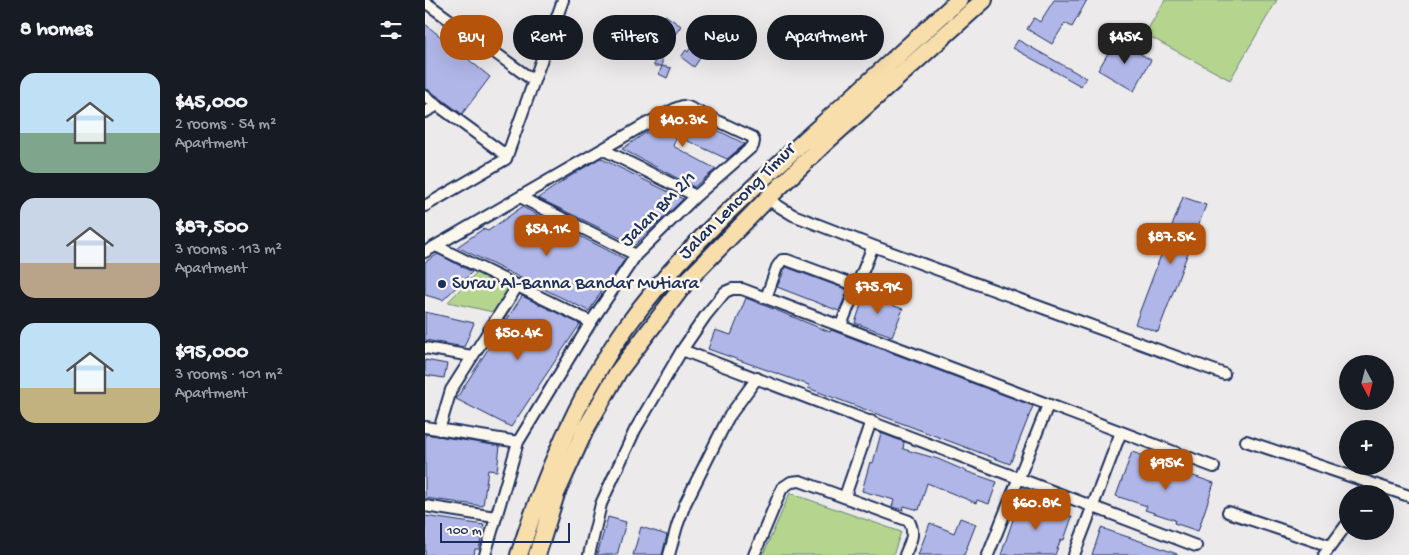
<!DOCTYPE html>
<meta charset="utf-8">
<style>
:root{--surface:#171b24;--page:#242831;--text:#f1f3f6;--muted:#9ea1a6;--accent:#b45309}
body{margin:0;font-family:"Gochi Hand",sans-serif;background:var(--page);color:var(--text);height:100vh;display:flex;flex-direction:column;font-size:19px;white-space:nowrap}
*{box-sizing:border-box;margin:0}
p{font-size:16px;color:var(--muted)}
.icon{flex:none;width:28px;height:28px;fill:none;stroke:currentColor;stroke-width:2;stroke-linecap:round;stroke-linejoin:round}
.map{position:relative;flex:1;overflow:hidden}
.drawer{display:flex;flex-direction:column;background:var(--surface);width:425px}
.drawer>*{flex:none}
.hud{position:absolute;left:15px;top:15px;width:475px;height:45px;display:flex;gap:10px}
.needle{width:32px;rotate:173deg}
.controls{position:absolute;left:914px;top:355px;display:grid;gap:10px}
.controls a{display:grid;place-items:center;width:55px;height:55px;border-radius:50%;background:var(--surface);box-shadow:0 5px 20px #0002;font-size:25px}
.scale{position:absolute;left:15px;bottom:12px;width:130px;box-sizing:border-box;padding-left:5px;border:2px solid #1b2f5e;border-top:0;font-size:14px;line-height:18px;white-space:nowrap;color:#1b2f5e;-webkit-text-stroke:4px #fbf7ec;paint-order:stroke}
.price{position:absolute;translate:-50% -42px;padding:0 11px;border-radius:10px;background:var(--accent);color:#fff;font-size:16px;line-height:32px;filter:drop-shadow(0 1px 2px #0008)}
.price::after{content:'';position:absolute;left:50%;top:30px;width:15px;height:11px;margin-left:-8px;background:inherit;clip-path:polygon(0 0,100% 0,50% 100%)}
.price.current{background:#222;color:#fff}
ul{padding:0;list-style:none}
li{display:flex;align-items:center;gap:15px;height:125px;padding:0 20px}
li span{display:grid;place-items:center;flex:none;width:140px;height:100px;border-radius:15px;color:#555}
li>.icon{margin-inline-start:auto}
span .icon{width:60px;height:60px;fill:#fffc;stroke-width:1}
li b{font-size:21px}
h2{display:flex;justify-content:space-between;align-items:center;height:60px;padding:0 20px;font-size:21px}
.tag{padding:0 18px;border-radius:22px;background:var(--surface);box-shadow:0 5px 20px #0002;font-size:18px;line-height:45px}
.tag.current{background:var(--accent);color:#fff}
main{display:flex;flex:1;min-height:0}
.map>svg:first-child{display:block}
.green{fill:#b5d58e;stroke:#688276}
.building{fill:#b0b6e7;stroke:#1b2f5e}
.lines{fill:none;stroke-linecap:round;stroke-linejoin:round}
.minor-casing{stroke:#1b2f5e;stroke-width:14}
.trunk-casing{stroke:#1b2f5e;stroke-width:20}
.minor{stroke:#fbf7ec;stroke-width:10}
.trunk{stroke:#f8deab;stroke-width:16}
.poi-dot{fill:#1b2f5e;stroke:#fbf7ec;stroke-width:2}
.labels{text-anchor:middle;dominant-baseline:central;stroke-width:5;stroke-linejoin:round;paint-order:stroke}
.street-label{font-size:19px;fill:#1b2f5e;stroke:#fbf7ec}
.poi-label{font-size:19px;fill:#1b2f5e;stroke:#fbf7ec;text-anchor:start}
</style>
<main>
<section class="drawer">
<h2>8 homes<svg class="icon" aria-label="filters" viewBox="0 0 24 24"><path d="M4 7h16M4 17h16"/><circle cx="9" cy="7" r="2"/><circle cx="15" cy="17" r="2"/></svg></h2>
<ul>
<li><span style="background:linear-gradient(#bfe0f5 60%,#7fa58c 0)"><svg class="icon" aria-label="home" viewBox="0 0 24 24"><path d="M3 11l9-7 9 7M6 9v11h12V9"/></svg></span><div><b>$45,000</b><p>2 rooms · 54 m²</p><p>Apartment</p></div></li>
<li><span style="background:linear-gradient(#c9d6e8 65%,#b9a48a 0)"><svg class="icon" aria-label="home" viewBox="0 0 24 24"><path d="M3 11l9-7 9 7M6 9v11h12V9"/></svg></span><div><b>$87,500</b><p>3 rooms · 113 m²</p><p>Apartment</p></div></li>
<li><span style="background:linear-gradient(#bfe0f5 65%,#c2b280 0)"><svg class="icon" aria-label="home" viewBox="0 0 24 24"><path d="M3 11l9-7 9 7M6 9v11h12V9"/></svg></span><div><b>$95,000</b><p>3 rooms · 101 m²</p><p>Apartment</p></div></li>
</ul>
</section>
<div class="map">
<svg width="984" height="555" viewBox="0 0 984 555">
<rect width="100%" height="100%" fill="#eceaeb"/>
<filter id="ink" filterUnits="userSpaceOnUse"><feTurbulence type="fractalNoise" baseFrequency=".02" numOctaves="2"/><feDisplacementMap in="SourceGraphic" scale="10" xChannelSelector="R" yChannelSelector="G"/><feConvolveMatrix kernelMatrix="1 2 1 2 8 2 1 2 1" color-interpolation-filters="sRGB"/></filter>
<g filter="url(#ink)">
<path class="green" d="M740,0H852L805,80L720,34Z
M51,273L85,287L68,312L23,302Z
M365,493L476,532L468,555H338Z"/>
<path class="building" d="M629,0H662L647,27L640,23L627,44L602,29L609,18L615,22Z
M240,15L256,26L237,53V66L246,68L242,78L234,74L237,66H229V48L221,42Z
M0,24L65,77L37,114L4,90L0,89Z
M272,36L292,47L288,55L280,51L269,67L256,57L261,50L263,52Z
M593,40L661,78L656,86L588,48Z
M691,40L726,60L709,91L673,70Z
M258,113L320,144L302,159L252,136L248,146L291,169L269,187L197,149L222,132L224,133Z
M175,158L258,199L210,245L113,198L147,175Z
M758,197L781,205L733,332L710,324Z
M97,207L200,259L186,280L184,279L164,311L32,247L58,229L63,231Z
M13,254L47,272L18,300L0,295V262Z
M361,267L423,290L414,311L352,287Z
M440,293L456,299L455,301L478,309L467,336L430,323Z
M97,296L155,324L86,427L31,399Z
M321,298L405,332L406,330L608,406L585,464L383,388L384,385L283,349L290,330L306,335Z
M0,312L49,323L39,347L0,340Z
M0,360L22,364L19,378L0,375Z
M456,433L479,442L478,449L513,459L543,472L572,482L564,504L552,500L551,503L502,483L494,510L479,506L478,510L467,507L469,500L437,491L445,462L448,463Z
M0,434L75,446L72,471L63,470L58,506L0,498Z
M707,452L731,460L730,463L789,483L773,531L749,523L750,520L720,510L722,506L691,496Z
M595,499L647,517L639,540L636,539L630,555H576Z
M0,516L59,525L54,549H50L49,555H0Z
M183,517L201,522L192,555H172Z
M535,518L551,524L539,555H493L505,523L529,533Z
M216,527L242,535L237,555H208Z
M676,528L730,546L752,554V555H667Z"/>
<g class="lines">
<g class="minor-casing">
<path id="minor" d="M0,2L109,81
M0,96L82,156L81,159L0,206
M0,112L13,105
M179,150L271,196
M82,156L138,0
M95,197L211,255
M342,199L368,215L448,246L799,374
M11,246L166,322
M0,252L219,125L252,108L258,106L263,107L327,137L329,141L328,146L271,196L211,255L166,322L93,442L60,555
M341,298L352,267L357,260H362L432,286
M416,325L448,246
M0,348L47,356
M257,350L771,546
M0,427L93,442
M14,430L26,390L93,285
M821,441L984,496
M947,494L954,486
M420,496L446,421
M0,506L70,517
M803,512L905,546
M164,555L176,504L210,430L257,350L281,315L300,292L307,289H317L789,467
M244,555L252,526L260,504L303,418L332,378
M329,555L357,488L366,482L375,481L484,521C491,534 485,542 480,555
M563,555L623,405
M649,555L696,432
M899,555L922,524"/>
</g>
<g class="trunk-casing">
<path id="trunk" d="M94,555C119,477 154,393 202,326C255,252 324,191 391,130C439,87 486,43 534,0
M112,555L131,494L160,430L193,372L261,282L342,199L402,141L559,0"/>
</g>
<use href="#minor" class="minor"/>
<use href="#trunk" class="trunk"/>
</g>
</g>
<circle class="poi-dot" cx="17" cy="284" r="5"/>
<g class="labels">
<g class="street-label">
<text transform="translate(313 202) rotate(-45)">Jalan Lencong Timur</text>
<text transform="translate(234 210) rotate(-45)">Jalan BM 2/1</text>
</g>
<g class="poi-label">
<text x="27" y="284">Surau Al-Banna Bandar Mutiara</text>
</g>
</g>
</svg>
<div class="controls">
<a><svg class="needle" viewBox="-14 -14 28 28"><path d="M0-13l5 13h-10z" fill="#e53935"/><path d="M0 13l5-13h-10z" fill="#9ea1a6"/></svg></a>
<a>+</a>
<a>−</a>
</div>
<div class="scale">100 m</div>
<b class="price current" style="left:700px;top:65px">$45K</b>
<b class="price" style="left:258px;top:148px">$40.3K</b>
<b class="price" style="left:122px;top:257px">$54.1K</b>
<b class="price" style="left:746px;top:265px">$87.5K</b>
<b class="price" style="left:453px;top:315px">$75.9K</b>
<b class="price" style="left:93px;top:361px">$50.4K</b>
<b class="price" style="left:741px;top:491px">$95K</b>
<b class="price" style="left:611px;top:531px">$60.8K</b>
<div class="hud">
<a class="tag current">Buy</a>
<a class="tag">Rent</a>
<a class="tag">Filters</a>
<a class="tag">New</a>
<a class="tag">Apartment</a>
</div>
</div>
</main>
